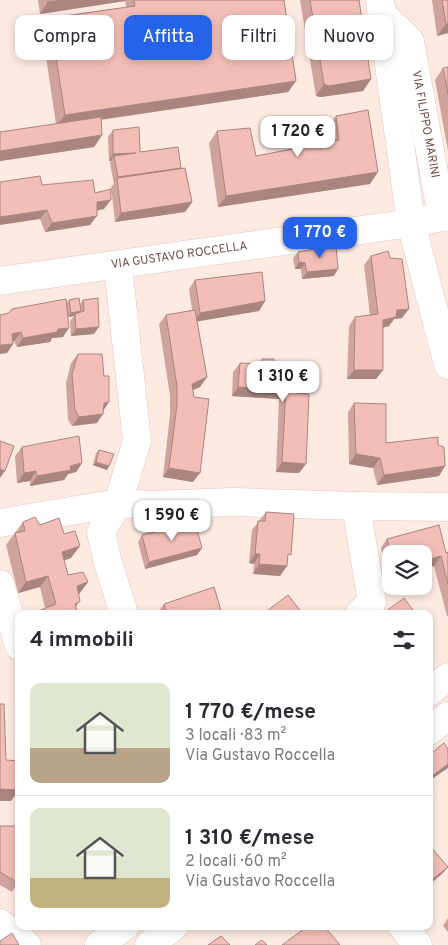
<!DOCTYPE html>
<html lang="it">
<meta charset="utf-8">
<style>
:root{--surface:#fff;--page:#f7f7f7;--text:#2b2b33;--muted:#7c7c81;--line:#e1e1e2;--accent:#2563eb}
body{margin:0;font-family:Overpass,sans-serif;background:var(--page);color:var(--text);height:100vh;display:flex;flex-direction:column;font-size:19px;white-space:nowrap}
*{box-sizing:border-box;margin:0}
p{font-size:16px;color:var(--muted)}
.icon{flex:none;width:28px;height:28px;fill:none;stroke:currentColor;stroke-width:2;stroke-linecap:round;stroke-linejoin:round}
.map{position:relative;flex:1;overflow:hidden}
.side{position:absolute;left:15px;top:610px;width:418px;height:320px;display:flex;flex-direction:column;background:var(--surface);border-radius:10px;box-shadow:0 2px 8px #0003}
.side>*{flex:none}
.banner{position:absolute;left:15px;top:15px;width:419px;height:45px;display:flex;gap:10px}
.fabs{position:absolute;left:382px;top:545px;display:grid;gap:10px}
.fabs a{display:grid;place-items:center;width:50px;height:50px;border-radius:10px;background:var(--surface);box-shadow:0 2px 8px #0003;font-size:25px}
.price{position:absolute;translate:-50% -42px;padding:0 11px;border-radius:10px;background:#fff;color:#222;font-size:16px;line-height:32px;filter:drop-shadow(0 1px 2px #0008)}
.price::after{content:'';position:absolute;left:50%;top:30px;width:15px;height:11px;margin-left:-8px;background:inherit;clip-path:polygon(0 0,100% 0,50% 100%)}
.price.on{background:var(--accent);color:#fff}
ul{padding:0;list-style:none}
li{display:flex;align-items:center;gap:15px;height:125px;padding:0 15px}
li+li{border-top:1px solid var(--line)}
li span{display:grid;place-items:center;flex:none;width:140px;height:100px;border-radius:10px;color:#555}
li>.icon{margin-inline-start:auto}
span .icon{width:60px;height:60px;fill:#fffc;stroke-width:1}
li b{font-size:21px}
h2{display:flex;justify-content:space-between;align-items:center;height:60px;padding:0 15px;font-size:21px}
.chip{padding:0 18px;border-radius:10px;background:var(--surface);box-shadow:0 2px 8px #0003;font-size:18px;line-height:45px}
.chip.on{background:var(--accent);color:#fff}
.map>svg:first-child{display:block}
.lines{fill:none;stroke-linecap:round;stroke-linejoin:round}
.minor-casing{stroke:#e3c6c0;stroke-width:29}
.minor{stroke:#fff;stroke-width:28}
.wall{fill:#d1a39d}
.shaded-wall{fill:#aa8580}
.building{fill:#f3beb7;stroke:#aa8580}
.labels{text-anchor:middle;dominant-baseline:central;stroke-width:4;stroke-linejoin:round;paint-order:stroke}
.street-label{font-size:12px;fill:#754a47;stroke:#ffefe8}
</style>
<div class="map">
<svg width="448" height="945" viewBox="0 0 448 945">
<rect width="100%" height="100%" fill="#fdeae1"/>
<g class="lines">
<g class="minor-casing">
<g id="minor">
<path d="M380,0L411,223L448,365"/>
<path id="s1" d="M381,13L410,41L442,217"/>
<path d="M118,266L137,441L118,503L101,532L107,559L124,614"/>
<path id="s2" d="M0,281L411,223L448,216"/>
<path d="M356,506L372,602L359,614"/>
<path d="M0,523L118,503L151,505L234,502L356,506L448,507"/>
<path d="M0,584L19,646"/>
<path d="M429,692L448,677"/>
<path d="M429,731L448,716"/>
<path d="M0,923L27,945"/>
<path d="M402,926L418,945"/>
<path d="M99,945L125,926"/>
<path d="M149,945L174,926"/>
</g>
</g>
<use href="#minor" class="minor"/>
</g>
<path class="wall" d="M38,0H284L296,81L288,92L101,120L102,135L94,147L0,161V132L56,124L42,30L50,18L126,7L125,1L40,14Z
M300,0H359L371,79L363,91L321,97L316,96Z
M432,0H448V33L437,36Z
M448,67V151L435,80L443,68Z
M336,116L370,184L218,207L209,143L217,131L256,156L330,142L328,127Z
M113,130L140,152L181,168V169L192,202L185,212L115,222L111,187L114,184L110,163L111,161H109L108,137Z
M42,185L95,193L104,209L97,210L90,225L45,232L40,219Z
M298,252L334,276L302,279L301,269H295L293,258Z
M371,256L402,318L394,319L389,326L383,328V370L376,379H347L349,326L355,317L370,315L364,265Z
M195,280L265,301L259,311L197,321L207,377L200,387L193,390V482L163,477L170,414V396L159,324L166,315L192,310L189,289Z
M69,300L80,305L83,300L94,334L71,336L70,321L74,316L68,317L63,337L52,338L50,342L17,347L14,341L13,342V344L7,353L8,314L12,309L67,303Z
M78,354L97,423L72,426L68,420L66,383L71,363Z
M262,359L274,364L297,393L299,473L276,472L279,399L232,396L233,372L240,363L259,364Z
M354,403L386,443L438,445L445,466L439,476L377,485L373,468L349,464L348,412Z
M22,447L82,463L76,472L68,474L64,480L30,486V481L17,483L15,456Z
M99,450L109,466L107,470L93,465L96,453Z
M266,512L287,559L280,576L253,574L254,564L249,563L252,530Z
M23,522L40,525L71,558L64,560L68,575L88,582L79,594H78L80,601L76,607L78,614H35L36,612L45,608L40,587L18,593L6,545Z
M142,535L202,548L197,555L145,569L138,542Z
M387,539L446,553L448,552V616H447L434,566L424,568V554H391V577L388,578L381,548Z
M164,604L222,614H160L159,611Z
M0,826H19V886L15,887L12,892L0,885Z
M448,918V932L443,926Z"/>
<path class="shaded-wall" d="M64,0H126L125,1L40,14L48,2Z
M446,24H448V33L437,36Z
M371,79L363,91L321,97L316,96L324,84Z
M296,81L288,92L56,126L65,115Z
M102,135L94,147L0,161V151Z
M136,153L114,156L111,161H109L113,154Z
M181,168L177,174L117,178L113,184L118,177Z
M378,172L370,184L218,207L226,196Z
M111,200L104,209L90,212L97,202Z
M192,202L185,212L115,222L121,213Z
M47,210L40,219L0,225V217Z
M97,216L90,225L45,232L52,223Z
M299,262L305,263L301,269H295Z
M338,269L334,276L302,279L307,272Z
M265,301L259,311L194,322L200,313Z
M409,309L402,318L394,319L389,326L376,329L383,320L397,310Z
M81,311L79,315L75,314L74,316L68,317L71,313Z
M99,327L94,334L71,336L76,329Z
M69,328L63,337L52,338L50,342L17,347L23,338L58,329Z
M21,332L14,341L5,343L12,334Z
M13,344L7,353L0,354V346L1,345Z
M354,370H383L376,379H347Z
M207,377L200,387L186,393L192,384Z
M238,387L286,389L279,399L232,396Z
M109,402L103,411L104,403Z
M103,414L97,423L72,426L79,417Z
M356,454L380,458L373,468L349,464Z
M96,462L109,466L107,470L93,465Z
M282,462L306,464L299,473L276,472Z
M82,463L76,472L68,474L64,480L30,486L37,476Z
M445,466L439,476L377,485L384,475Z
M169,468L200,473L193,482L163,477Z
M0,469L5,471L0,478Z
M36,471L30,481L17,483L24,473Z
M80,546L71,558L54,564L62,552Z
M202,548L197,555L145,569L149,562Z
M255,554H260L254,564L249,563Z
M441,556L434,566L424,568V561Z
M259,564L287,566L280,576L253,574Z
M48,576L40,587L18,593L26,582Z
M88,582L79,594L68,597L77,586Z
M448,764V768L429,781V778Z
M0,789L19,790L11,801H0Z
M448,867L443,873L429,885V882Z
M19,878V886L15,887L18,883Z"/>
<path class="building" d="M48,0H64L48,2Z
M134,0H284L296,81L65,115L50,18L135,6Z
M310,0H359L371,79L329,86L324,84Z
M442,0H448V24H446Z
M448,67V94L443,68Z
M368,110L378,172L226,196L217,131L250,128L256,156L339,140L336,116Z
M101,117L102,135L0,151V132Z
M139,127L140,152L178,147L181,168L118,177L114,156L136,153L113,154V130Z
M185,168L192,202L121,213L117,178Z
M40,176L42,185L93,180L95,193L111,189V200L97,202V216L52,223L47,210L0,217V182Z
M336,245L338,269L307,272L305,263L299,262L298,252Z
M388,251L390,258L402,259L409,309L397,310L396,317L383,320V370H354L355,317L378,314L371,256Z
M262,272L265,301L200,313L195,280Z
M79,298L81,311L71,313L69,300Z
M98,298L99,327L76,329L75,314L84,311L83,300Z
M66,299L69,328L58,329L57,332L23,338L21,332L12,334L13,344L1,345L0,349V315L9,313L12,309Z
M195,310L207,377L192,384L194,397L209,399L200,473L169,468L177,405V386L166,315Z
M78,354H102L104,376H109V402L104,403L103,414L79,417L75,410L72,374Z
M262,359H274V364L299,365L297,393L309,394L306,464L282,462L286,389L238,387L240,363L262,364Z
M354,403L386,404V443L438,437V445L444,447L445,466L384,475L380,458L356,454Z
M79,436L82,463L70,466L71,470L37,476L36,471L24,473L22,447Z
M0,441L14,446L5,471L0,469Z
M99,450L114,454L109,466L96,462Z
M266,512L294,514L291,555L288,554L287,566L259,564L260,554H255L258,521H265Z
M35,517L40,525L59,518L64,534L75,531L80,546L62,552L68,575L83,572L88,582L77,586L80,601L75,604L78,614H36V612L56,604L48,576L26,582L15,533L25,531L23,522Z
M195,522L202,548L149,562L142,535Z
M439,525L446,553L448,552V584L441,556L424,561V554H391L387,539Z
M214,587L222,614H167L164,604Z
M288,595L303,614H269L267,611Z
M404,598L416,614H382Z
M0,704H4L6,760L19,761V790L0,789Z
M444,743L448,749V764L429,778V755Z
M0,826H19L18,883L0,872Z
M431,847L448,867L429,882V849Z
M308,926H324L340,945H282Z
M12,933L19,945H0V941Z
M221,936L230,945H208Z
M262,940L267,945H255Z"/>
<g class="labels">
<g class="street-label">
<text stroke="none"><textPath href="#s1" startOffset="125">VIA FILIPPO MARINI</textPath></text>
<text stroke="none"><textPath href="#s2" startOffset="181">VIA GUSTAVO ROCCELLA</textPath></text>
</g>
</g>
</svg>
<div class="fabs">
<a><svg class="icon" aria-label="layers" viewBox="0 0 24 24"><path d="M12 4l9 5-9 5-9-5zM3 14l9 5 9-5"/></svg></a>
</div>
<b class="price" style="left:298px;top:158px">1 720 €</b>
<b class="price on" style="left:320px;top:259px">1 770 €</b>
<b class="price" style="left:283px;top:403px">1 310 €</b>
<b class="price" style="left:172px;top:542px">1 590 €</b>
<div class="banner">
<a class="chip">Compra</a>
<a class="chip on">Affitta</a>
<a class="chip">Filtri</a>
<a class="chip">Nuovo</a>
</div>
<section class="side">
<h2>4 immobili<svg class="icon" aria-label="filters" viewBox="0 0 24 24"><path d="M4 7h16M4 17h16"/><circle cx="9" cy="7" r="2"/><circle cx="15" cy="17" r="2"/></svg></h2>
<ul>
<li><span style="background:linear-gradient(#dfe7d0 65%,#b9a48a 0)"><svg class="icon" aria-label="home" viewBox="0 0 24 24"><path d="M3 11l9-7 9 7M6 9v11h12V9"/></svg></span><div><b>1 770 €/mese</b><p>3 locali · 83 m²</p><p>Via Gustavo Roccella</p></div></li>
<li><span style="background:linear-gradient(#dfe7d0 70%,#c2b280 0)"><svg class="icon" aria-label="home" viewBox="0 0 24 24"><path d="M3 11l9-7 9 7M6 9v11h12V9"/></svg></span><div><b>1 310 €/mese</b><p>2 locali · 60 m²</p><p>Via Gustavo Roccella</p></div></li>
</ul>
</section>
</div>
